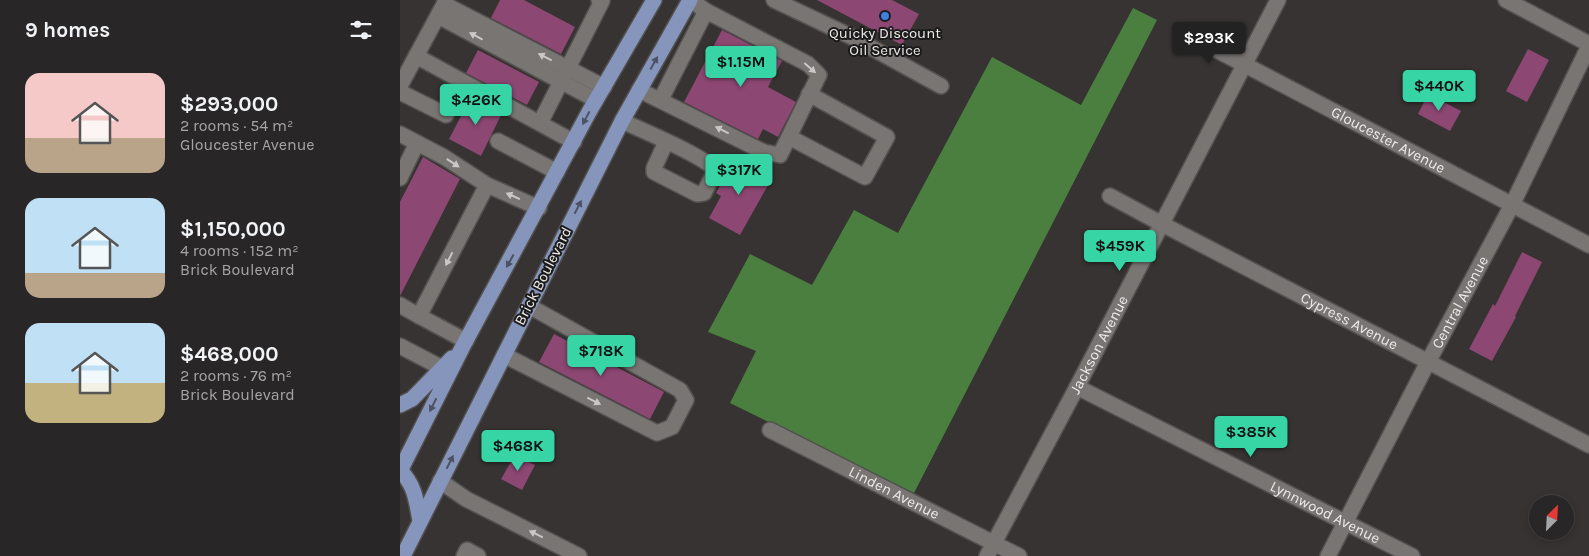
<!DOCTYPE html>
<meta charset="utf-8">
<style>
:root{--surface:#282626;--page:#343232;--text:#f1f3f6;--muted:#a5a5a7;--line:#444343;--accent:#37d4a6}
body{margin:0;font-family:Karla,sans-serif;background:var(--page);color:var(--text);height:100vh;display:flex;flex-direction:column;font-size:19px;white-space:nowrap}
*{box-sizing:border-box;margin:0}
p{font-size:16px;color:var(--muted)}
.icon{flex:none;width:28px;height:28px;fill:none;stroke:currentColor;stroke-width:2;stroke-linecap:round;stroke-linejoin:round}
.map{position:relative;flex:1;overflow:hidden}
.drawer{display:flex;flex-direction:column;background:var(--surface);width:400px}
.drawer>*{flex:none}
.needle{width:32px;rotate:24deg}
.buttons{position:absolute;left:1129px;top:495px;display:grid;gap:10px}
.buttons a{display:grid;place-items:center;width:45px;height:45px;border-radius:50%;background:var(--surface);box-shadow:0 2px 8px #0003,0 0 0 1px var(--line);font-size:25px}
.price{position:absolute;translate:-50% -42px;padding:0 11px;border-radius:5px;background:var(--accent);color:#111;font-size:16px;line-height:32px;filter:drop-shadow(0 1px 2px #0008)}
.price::after{content:'';position:absolute;left:50%;top:30px;width:15px;height:11px;margin-left:-8px;background:inherit;clip-path:polygon(0 0,100% 0,50% 100%)}
.price.on{background:#222;color:#fff}
ul{padding:0;list-style:none}
li{display:flex;align-items:center;gap:15px;height:125px;padding:0 25px}
li span{display:grid;place-items:center;flex:none;width:140px;height:100px;border-radius:15px;color:#555}
li>.icon{margin-inline-start:auto}
span .icon{width:60px;height:60px;fill:#fffc;stroke-width:1}
li b{font-size:21px}
h2{display:flex;justify-content:space-between;align-items:center;height:60px;padding:0 25px;font-size:21px}
main{display:flex;flex:1;min-height:0}
.map>svg:first-child{display:block}
.forest{fill:#4b7f40}
.building{fill:#8c4772}
.lines{fill:none;stroke-linecap:round;stroke-linejoin:round}
.minor-casing{stroke:#535150;stroke-width:18}
.major-casing{stroke:#535150;stroke-width:18}
.minor{stroke:#787573;stroke-width:15}
.major{stroke:#8695bc;stroke-width:15}
.oneway{fill:#cac8c6}
.oneway2{fill:#4c5263}
.shop-dot{fill:#3f7fe0;stroke:#1c1b1b;stroke-width:2}
.labels{text-anchor:middle;dominant-baseline:central;stroke-width:4;stroke-linejoin:round;paint-order:stroke}
.poi-label{font-size:15px;fill:#edebea;stroke:#1c1b1b}
.street-label{font-size:15px;fill:#edebea;stroke:#1c1b1b}
</style>
<main>
<section class="drawer">
<h2>9 homes<svg class="icon" aria-label="filters" viewBox="0 0 24 24"><path d="M4 7h16M4 17h16"/><circle cx="9" cy="7" r="2"/><circle cx="15" cy="17" r="2"/></svg></h2>
<ul>
<li><span style="background:linear-gradient(#f6c9c9 65%,#b9a48a 0)"><svg class="icon" aria-label="home" viewBox="0 0 24 24"><path d="M3 11l9-7 9 7M6 9v11h12V9"/></svg></span><div><b>$293,000</b><p>2 rooms · 54 m²</p><p>Gloucester Avenue</p></div></li>
<li><span style="background:linear-gradient(#bfe0f5 75%,#b9a48a 0)"><svg class="icon" aria-label="home" viewBox="0 0 24 24"><path d="M3 11l9-7 9 7M6 9v11h12V9"/></svg></span><div><b>$1,150,000</b><p>4 rooms · 152 m²</p><p>Brick Boulevard</p></div></li>
<li><span style="background:linear-gradient(#bfe0f5 60%,#c2b280 0)"><svg class="icon" aria-label="home" viewBox="0 0 24 24"><path d="M3 11l9-7 9 7M6 9v11h12V9"/></svg></span><div><b>$468,000</b><p>2 rooms · 76 m²</p><p>Brick Boulevard</p></div></li>
</ul>
</section>
<div class="map">
<svg width="1189" height="556" viewBox="0 0 1189 556">
<rect width="100%" height="100%" fill="#363332"/>
<path class="forest" d="M733,8L757,20L514,493L330,403L356,351L308,332L350,254L412,285L454,210L498,233L592,57L681,105Z"/>
<path class="building" d="M100,0H124L175,27L161,54L91,18Z
M417,0H492L519,14L502,45Z
M322,30L382,61L368,87L396,102L378,137L363,129L358,139L284,102Z
M1128,49L1149,60L1127,102L1106,91Z
M78,50L139,82L127,105L66,73Z
M1028,94L1061,111L1050,131L1018,114Z
M71,97L102,113L81,156L49,139Z
M23,157L60,179L0,296V202Z
M335,158L372,178L340,235L309,218L321,196L316,193Z
M1122,252L1142,262L1115,316L1116,317L1092,361L1069,349L1093,304L1095,306Z
M154,334L264,392L250,419L139,362Z
M115,455L135,465L122,490L101,479Z"/>
<g class="lines">
<g class="minor-casing">
<g id="minor">
<path d="M374,0L452,37L541,86"/>
<path d="M1106,0L1189,44"/>
<path d="M44,4L204,87"/>
<path d="M38,16L196,100"/>
<path id="s1" d="M788,35L1189,245"/>
<path d="M16,56L174,142"/>
<path d="M0,86L42,8"/>
<path d="M239,90L364,152L380,155L419,75L408,64L306,11L291,0"/>
<path d="M0,92L46,115"/>
<path d="M261,99L306,11"/>
<path d="M222,121C239,129 309,158 315,171L304,193L297,194L254,172V168L266,142"/>
<path d="M140,123L202,1L199,0"/>
<path d="M0,134L44,157L87,185L139,208"/>
<path d="M389,137L465,177L487,137L409,94"/>
<path d="M98,141L157,172"/>
<path d="M0,178L17,143"/>
<path id="s2" d="M710,196L762,224L1189,445"/>
<path d="M0,305L19,316"/>
<path d="M66,341L19,316L87,185"/>
<path d="M0,346L42,368"/>
<path d="M104,355L257,433L272,427L286,400L280,390L129,306"/>
<path id="s3" d="M677,387L1012,556"/>
<path id="s4" d="M370,430L619,556"/>
<path d="M40,481L66,499L179,556"/>
<path d="M64,556L67,550L78,556"/>
<path id="s5" d="M587,556L677,387L878,0"/>
<path id="s6" d="M928,556L1028,362L1112,205L1189,46"/>
</g>
</g>
<g class="major-casing">
<path id="major" d="M0,405L12,399L52,358
M0,470C15,486 16,499 20,521
M0,471L63,346L189,112L254,0
M3,556L222,121L290,0"/>
</g>
<use href="#minor" class="minor"/>
<use href="#major" class="major"/>
</g>
<defs><path id="oneway-solid" d="M-6-.8H1V-3.2L6.5 0L1 3.2V.8H-6Z" transform="scale(1.25)"/></defs>
<g class="oneway">
<use href="#oneway-solid" transform="translate(76 36) rotate(-152)"/>
<use href="#oneway-solid" transform="translate(145 57) rotate(-153)"/>
<use href="#oneway-solid" transform="translate(410 68) rotate(41)"/>
<use href="#oneway-solid" transform="translate(322 130) rotate(-153)"/>
<use href="#oneway-solid" transform="translate(53 163) rotate(33)"/>
<use href="#oneway-solid" transform="translate(113 196) rotate(-156)"/>
<use href="#oneway-solid" transform="translate(49 259) rotate(117)"/>
<use href="#oneway-solid" transform="translate(194 401) rotate(27)"/>
<use href="#oneway-solid" transform="translate(136 534) rotate(-154)"/>
</g>
<g class="oneway2">
<use href="#oneway-solid" transform="translate(254 63) rotate(-61)"/>
<use href="#oneway-solid" transform="translate(186 118) rotate(118)"/>
<use href="#oneway-solid" transform="translate(178 207) rotate(-63)"/>
<use href="#oneway-solid" transform="translate(110 261) rotate(119)"/>
<use href="#oneway-solid" transform="translate(33 405) rotate(117)"/>
<use href="#oneway-solid" transform="translate(50 462) rotate(-63)"/>
</g>
<circle class="shop-dot" cx="485" cy="16" r="5"/>
<g class="labels">
<g class="poi-label">
<text x="485" y="33">Quicky Discount<tspan x="485" dy="17">Oil Service</tspan></text>
</g>
<g class="street-label">
<text stroke="none"><textPath href="#s1" startOffset="226">Gloucester Avenue</textPath></text>
<text transform="translate(143 276) rotate(-63)">Brick Boulevard</text>
<text stroke="none"><textPath href="#s6" startOffset="286">Central Avenue</textPath></text>
<text stroke="none"><textPath href="#s2" startOffset="270">Cypress Avenue</textPath></text>
<text stroke="none"><textPath href="#s5" startOffset="239">Jackson Avenue</textPath></text>
<text stroke="none"><textPath href="#s4" startOffset="139">Linden Avenue</textPath></text>
<text stroke="none"><textPath href="#s3" startOffset="278">Lynnwood Avenue</textPath></text>
</g>
</g>
</svg>
<div class="buttons">
<a><svg class="needle" viewBox="-14 -14 28 28"><path d="M0-13l5 13h-10z" fill="#e53935"/><path d="M0 13l5-13h-10z" fill="#a5a5a7"/></svg></a>
</div>
<b class="price on" style="left:809px;top:64px">$293K</b>
<b class="price" style="left:341px;top:88px">$1.15M</b>
<b class="price" style="left:1039px;top:112px">$440K</b>
<b class="price" style="left:76px;top:126px">$426K</b>
<b class="price" style="left:339px;top:196px">$317K</b>
<b class="price" style="left:720px;top:272px">$459K</b>
<b class="price" style="left:201px;top:377px">$718K</b>
<b class="price" style="left:851px;top:458px">$385K</b>
<b class="price" style="left:118px;top:472px">$468K</b>
</div>
</main>
